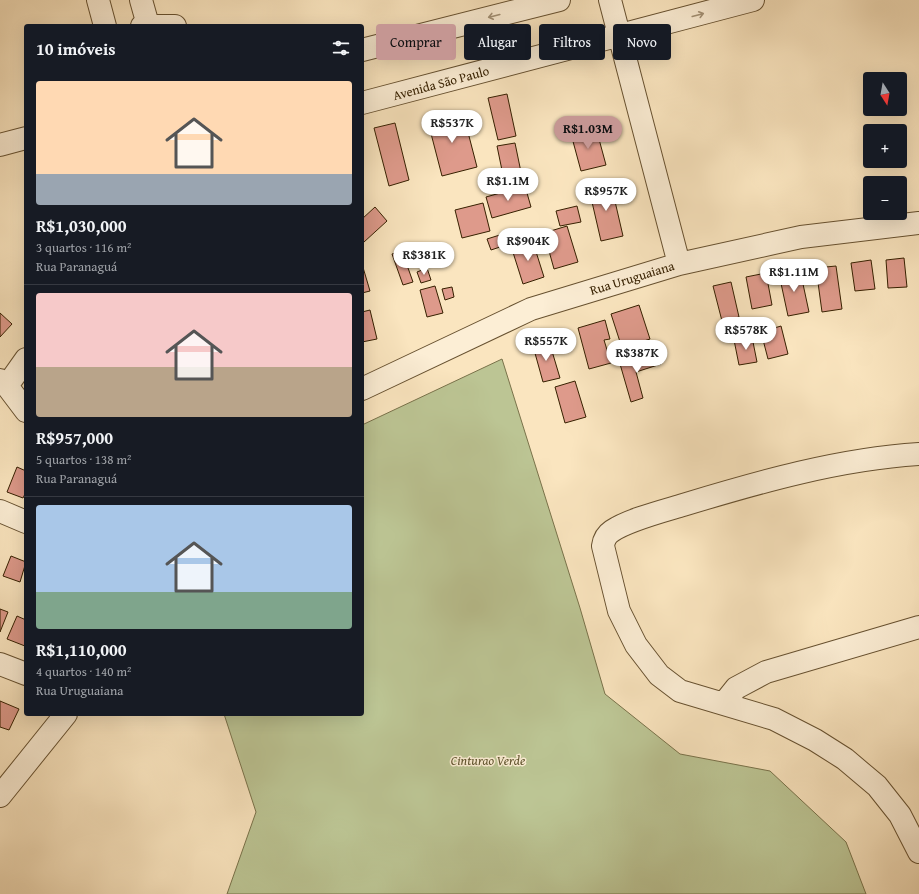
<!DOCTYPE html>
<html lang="pt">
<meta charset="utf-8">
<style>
:root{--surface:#171b24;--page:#242831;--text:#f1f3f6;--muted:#9ea1a6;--line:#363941;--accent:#c59692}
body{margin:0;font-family:"Gentium Book Plus",serif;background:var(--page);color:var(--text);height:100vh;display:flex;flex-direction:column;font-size:15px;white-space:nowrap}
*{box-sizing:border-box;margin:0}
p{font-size:13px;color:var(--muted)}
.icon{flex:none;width:22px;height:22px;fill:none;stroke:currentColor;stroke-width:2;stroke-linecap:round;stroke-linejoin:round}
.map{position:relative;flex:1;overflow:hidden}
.details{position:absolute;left:24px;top:24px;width:340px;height:692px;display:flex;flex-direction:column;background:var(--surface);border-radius:4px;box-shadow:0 4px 16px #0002}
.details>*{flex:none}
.banner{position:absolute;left:376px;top:24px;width:380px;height:36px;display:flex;gap:8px}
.needle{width:26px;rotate:169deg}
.controls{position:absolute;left:863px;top:72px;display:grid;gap:8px}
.controls a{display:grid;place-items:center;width:44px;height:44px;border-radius:4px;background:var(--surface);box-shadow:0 4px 16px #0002;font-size:20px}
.price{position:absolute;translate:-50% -34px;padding:0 9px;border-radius:14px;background:#fff;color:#222;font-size:13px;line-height:26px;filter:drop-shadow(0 1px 2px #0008)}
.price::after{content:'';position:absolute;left:50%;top:24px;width:12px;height:9px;margin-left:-6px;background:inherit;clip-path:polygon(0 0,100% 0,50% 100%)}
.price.on{background:var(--accent);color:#111}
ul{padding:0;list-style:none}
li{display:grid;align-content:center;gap:8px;height:212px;padding:0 12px}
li+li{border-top:1px solid var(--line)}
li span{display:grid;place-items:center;height:124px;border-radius:4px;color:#555}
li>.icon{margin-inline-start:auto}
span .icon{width:72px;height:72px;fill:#fffc;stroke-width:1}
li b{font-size:17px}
h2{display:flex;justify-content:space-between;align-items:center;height:48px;padding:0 12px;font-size:17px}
.tag{padding:0 14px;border-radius:4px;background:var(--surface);box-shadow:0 4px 16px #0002;font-size:14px;line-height:36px}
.tag.on{background:var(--accent);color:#111}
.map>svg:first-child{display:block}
.green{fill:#bcc594;stroke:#79724a}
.building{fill:#de9a8b;stroke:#362000}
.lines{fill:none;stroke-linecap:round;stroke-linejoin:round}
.minor-casing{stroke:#675130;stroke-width:24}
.minor{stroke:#fceed5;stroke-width:22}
.oneway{stroke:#a39175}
.labels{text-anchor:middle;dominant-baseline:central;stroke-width:3;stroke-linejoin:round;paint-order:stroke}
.street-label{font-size:13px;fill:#362000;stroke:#fceed5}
.park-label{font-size:13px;font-style:italic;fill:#5e522c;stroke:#fceed5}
</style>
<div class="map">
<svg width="919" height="894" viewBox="0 0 919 894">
<rect width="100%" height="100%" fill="#fae5bf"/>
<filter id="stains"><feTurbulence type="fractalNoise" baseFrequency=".005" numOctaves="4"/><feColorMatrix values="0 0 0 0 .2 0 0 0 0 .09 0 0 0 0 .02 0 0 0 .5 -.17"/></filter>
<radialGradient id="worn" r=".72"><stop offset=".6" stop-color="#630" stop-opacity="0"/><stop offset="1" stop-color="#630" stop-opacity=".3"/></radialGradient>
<path class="green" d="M502,359L580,608L605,694L680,754L770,771L846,842L866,894H227L256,812L224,714H362V425Z"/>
<path class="building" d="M507,94L516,136L498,140L488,98Z
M463,113L477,167L442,176L428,122Z
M395,123L409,180L389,186L374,128Z
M596,128L606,165L581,171L571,134Z
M515,143L522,177L504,180L497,146Z
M611,184L623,236L601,241L589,189Z
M525,186L531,207L492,218L486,197Z
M483,203L490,231L462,238L455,210Z
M577,206L581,222L560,226L556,211Z
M375,207L387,221L364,242L362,240V219Z
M567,226L578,262L554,269L544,233Z
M503,234L506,245L491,250L487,239Z
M532,239L544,277L523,284L511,246Z
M402,251L413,282L403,285L392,254Z
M904,258L907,287L888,288L886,260Z
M871,260L875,289L855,291L851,263Z
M362,264L370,291L362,293Z
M836,266L842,309L822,312L816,268Z
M427,268L431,280L421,283L417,272Z
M800,270L809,312L788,316L779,274Z
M766,273L772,305L752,309L746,277Z
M731,282L739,317L722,321L713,286Z
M435,286L443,313L427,317L420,290Z
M452,287L454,297L445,300L442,289Z
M639,305L650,339L622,348L611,314Z
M370,310L377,339L362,342V312Z
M0,313L12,324L0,337Z
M605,320L610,339L604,340L611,363L589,369L578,328Z
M781,326L788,354L768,359L761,332Z
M564,331L567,345L552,348L549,334Z
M752,337L757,362L739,365L734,340Z
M549,341L560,378L543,382L533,346Z
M658,354L661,364L636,372L643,398L631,402L620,364Z
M575,381L586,417L565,423L555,387Z
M17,467L26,471V492L23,498L7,492Z
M11,556L26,562L20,582L3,576Z
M0,609L8,612L0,632Z
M17,616L26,620L25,646L7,639Z
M0,701L19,709L9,730L0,727Z"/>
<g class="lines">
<g class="minor-casing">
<path id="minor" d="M98,0L105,26
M141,0L148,25
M610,0L679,264
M142,26H175
M362,50L559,0
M362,103L753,0
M0,145L26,138
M0,380L7,386L26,411
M7,386L26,359
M362,389L531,309L679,264L801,237L919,223
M919,454C839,459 759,482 683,505C663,511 628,520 612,531C606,535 604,539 603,546L619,611L636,645L659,675L680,691L774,719L815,740L845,759L877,786L900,815L919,852
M0,511L26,522
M0,664L26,674
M724,703L736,688L766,672L919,627
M0,796L66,714"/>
</g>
<use href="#minor" class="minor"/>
</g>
<defs><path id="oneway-shaft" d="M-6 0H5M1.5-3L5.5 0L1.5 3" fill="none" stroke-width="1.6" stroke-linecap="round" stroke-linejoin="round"/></defs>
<g class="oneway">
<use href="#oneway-shaft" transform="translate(698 15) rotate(-15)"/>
<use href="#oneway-shaft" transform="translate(494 16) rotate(166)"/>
</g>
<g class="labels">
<g class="street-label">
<text transform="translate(441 83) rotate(-15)">Avenida São Paulo</text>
<text transform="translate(632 278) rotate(-17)">Rua Uruguaiana</text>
</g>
<g class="park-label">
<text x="488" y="760">Cinturao Verde</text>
</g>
</g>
<rect width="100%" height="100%" filter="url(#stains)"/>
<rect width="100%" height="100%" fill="url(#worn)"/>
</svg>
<div class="controls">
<a><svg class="needle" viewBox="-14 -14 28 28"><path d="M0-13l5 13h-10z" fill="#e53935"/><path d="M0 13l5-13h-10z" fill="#9ea1a6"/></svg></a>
<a>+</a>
<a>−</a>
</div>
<b class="price" style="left:452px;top:144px">R$537K</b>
<b class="price on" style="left:588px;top:150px">R$1.03M</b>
<b class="price" style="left:508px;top:202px">R$1.1M</b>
<b class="price" style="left:606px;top:212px">R$957K</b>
<b class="price" style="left:528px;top:262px">R$904K</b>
<b class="price" style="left:424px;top:276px">R$381K</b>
<b class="price" style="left:794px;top:293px">R$1.11M</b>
<b class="price" style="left:746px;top:351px">R$578K</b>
<b class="price" style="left:546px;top:362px">R$557K</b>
<b class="price" style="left:637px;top:374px">R$387K</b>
<div class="banner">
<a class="tag on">Comprar</a>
<a class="tag">Alugar</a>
<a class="tag">Filtros</a>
<a class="tag">Novo</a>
</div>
<section class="details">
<h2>10 imóveis<svg class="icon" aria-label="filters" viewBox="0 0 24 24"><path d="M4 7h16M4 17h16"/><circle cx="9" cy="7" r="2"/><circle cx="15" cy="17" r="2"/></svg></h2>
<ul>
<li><span style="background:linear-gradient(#ffd9b3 75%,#9aa5b1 0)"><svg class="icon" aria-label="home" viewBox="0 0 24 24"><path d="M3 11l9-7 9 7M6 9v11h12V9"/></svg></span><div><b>R$1,030,000</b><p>3 quartos · 116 m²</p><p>Rua Paranaguá</p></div></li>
<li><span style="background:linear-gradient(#f6c9c9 60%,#b9a48a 0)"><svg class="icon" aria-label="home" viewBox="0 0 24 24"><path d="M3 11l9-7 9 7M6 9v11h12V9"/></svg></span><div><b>R$957,000</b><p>5 quartos · 138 m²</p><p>Rua Paranaguá</p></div></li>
<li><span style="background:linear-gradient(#a9c7e8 70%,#7fa58c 0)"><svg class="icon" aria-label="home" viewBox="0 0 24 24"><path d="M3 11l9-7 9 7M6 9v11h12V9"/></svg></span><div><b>R$1,110,000</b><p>4 quartos · 140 m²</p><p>Rua Uruguaiana</p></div></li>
</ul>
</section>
</div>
